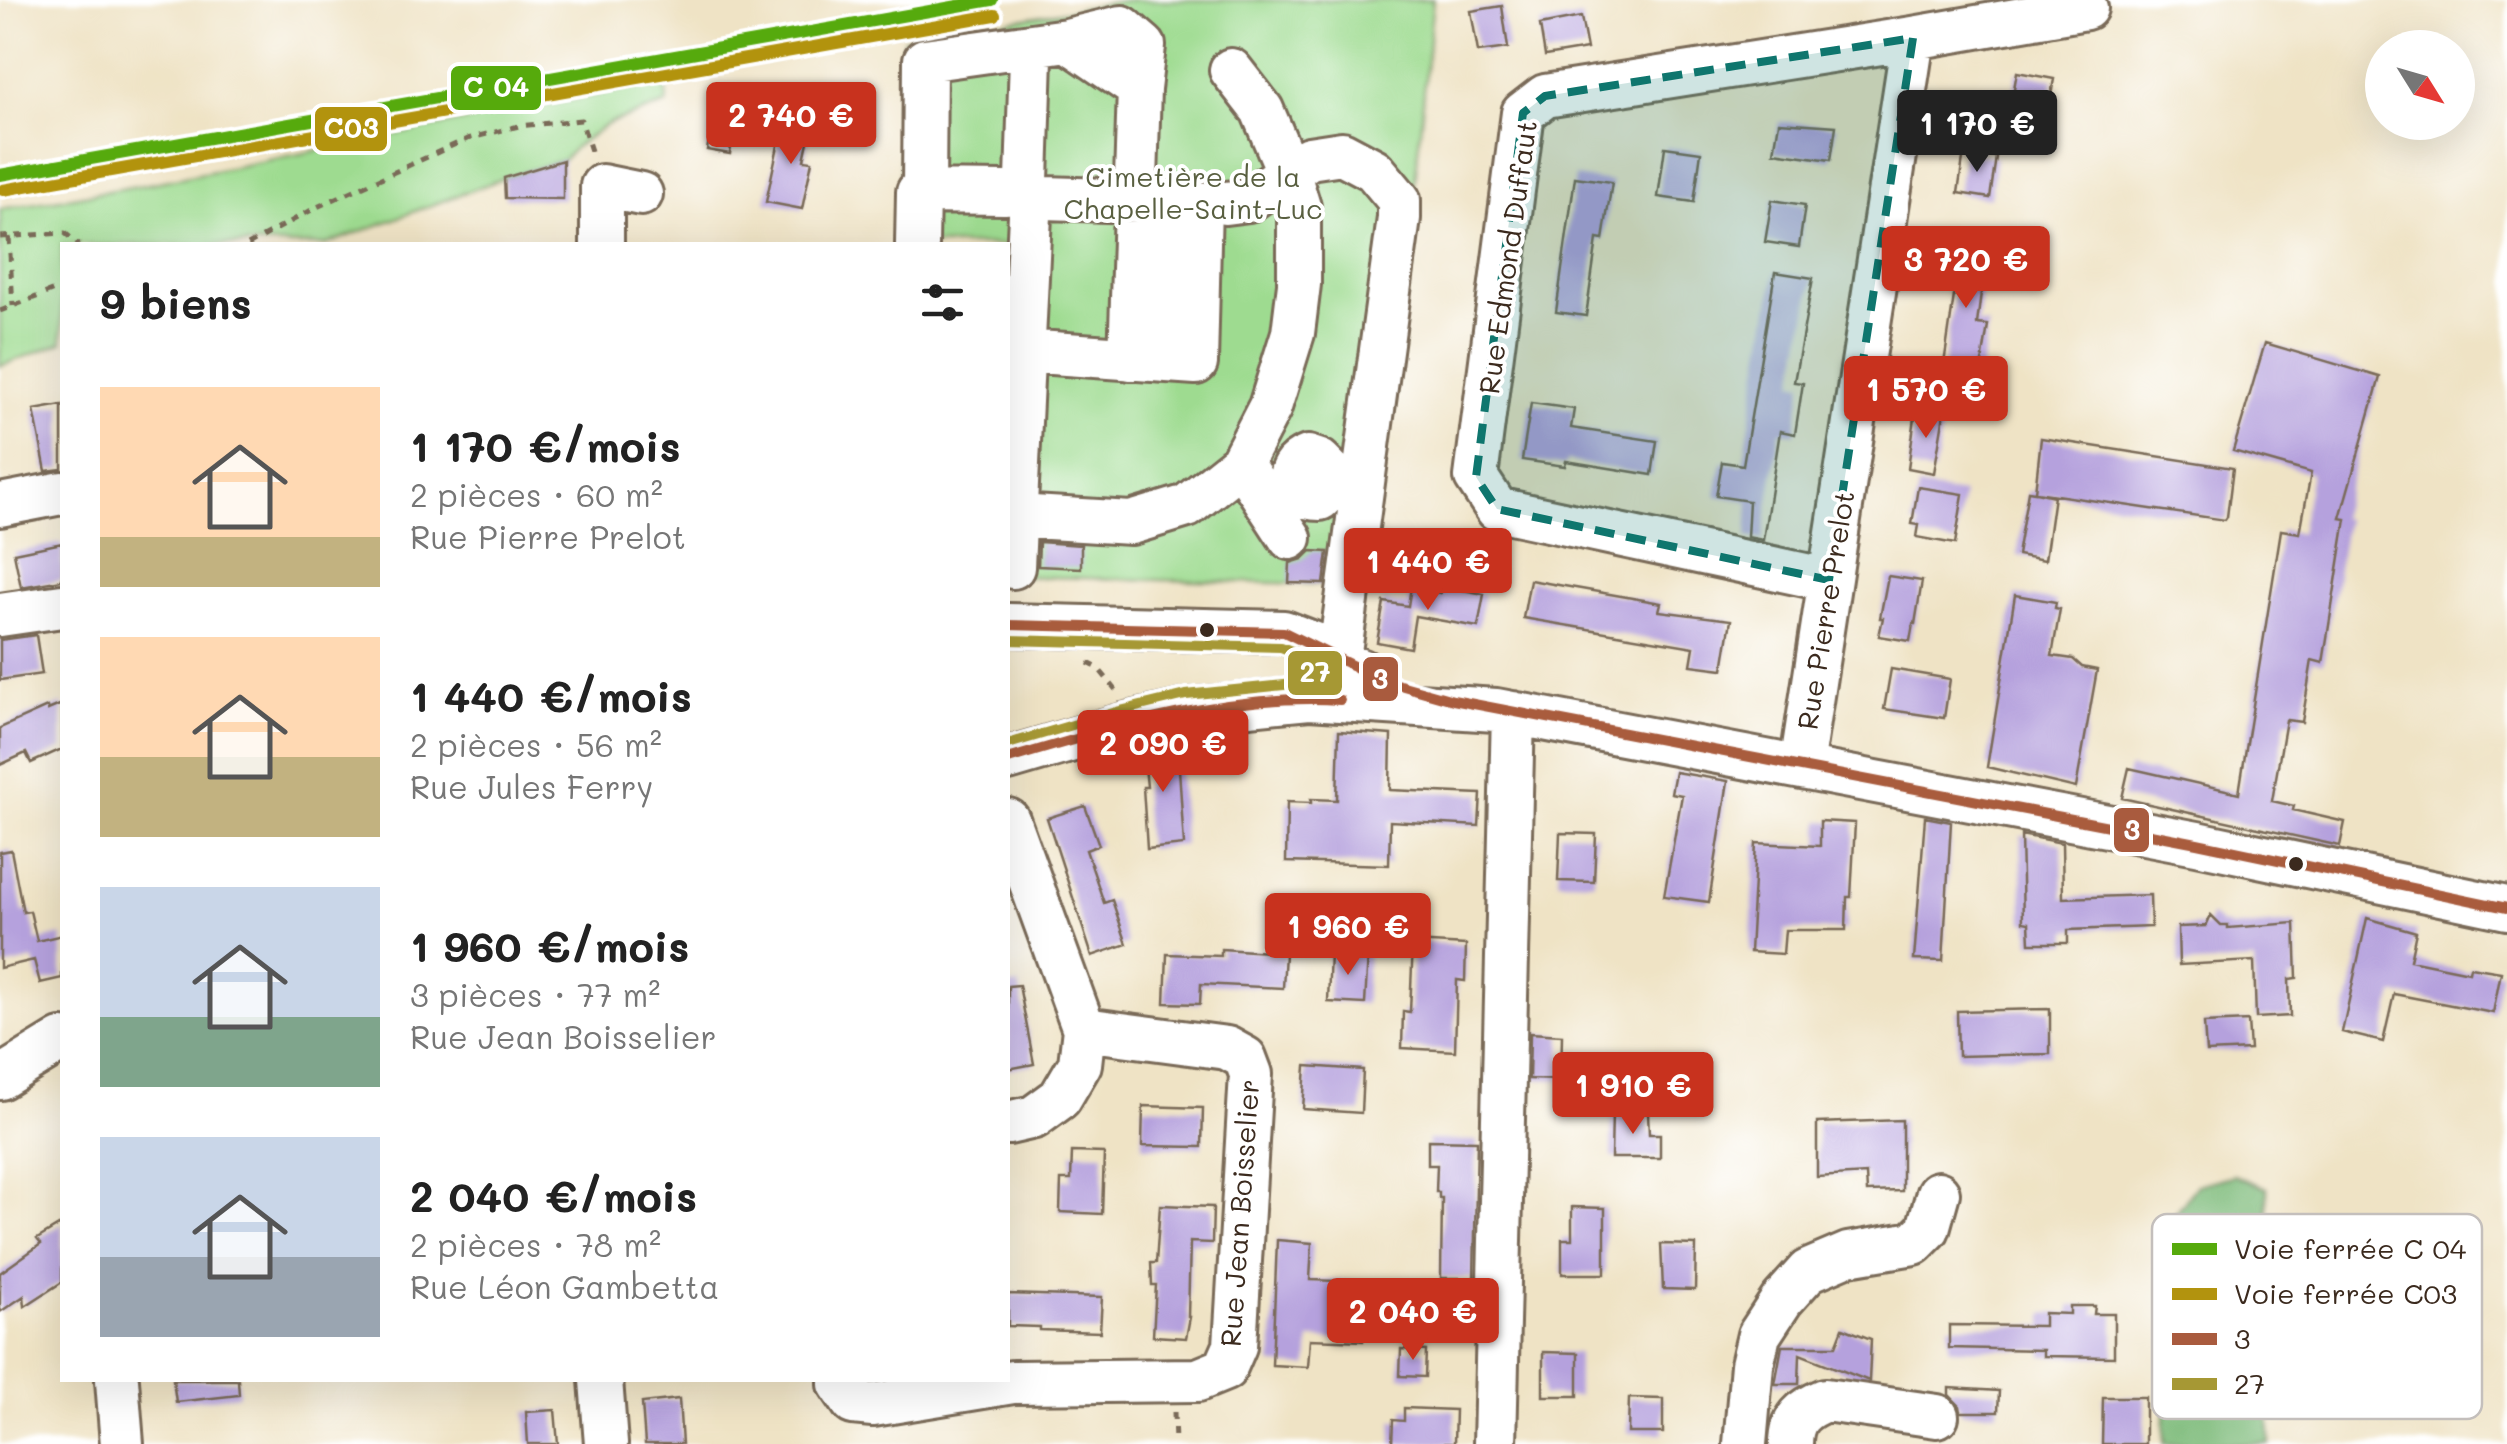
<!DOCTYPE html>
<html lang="fr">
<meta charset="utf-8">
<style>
:root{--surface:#fff;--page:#f6f6f6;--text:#222;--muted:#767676;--accent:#c8321e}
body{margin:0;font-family:Mali,sans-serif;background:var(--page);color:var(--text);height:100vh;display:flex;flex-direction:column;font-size:38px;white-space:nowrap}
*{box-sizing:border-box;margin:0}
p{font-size:32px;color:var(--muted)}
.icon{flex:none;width:55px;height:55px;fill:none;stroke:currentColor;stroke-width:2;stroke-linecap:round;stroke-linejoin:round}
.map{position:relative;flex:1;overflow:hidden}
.drawer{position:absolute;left:60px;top:242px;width:950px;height:1140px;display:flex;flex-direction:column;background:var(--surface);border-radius:0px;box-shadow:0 10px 40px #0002}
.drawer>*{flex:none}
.needle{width:65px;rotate:127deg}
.tools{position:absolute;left:2365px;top:30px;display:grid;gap:20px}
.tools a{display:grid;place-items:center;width:110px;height:110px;border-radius:50%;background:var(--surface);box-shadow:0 10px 40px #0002;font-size:50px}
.price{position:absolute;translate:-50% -85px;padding:0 22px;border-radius:10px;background:var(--accent);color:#fff;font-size:32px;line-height:65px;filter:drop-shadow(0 2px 5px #0008)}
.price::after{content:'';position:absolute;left:50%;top:60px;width:30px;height:22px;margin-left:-15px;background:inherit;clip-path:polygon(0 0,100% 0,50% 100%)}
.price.active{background:#222;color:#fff}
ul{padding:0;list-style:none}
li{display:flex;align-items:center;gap:30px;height:250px;padding:0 40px}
li span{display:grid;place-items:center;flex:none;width:280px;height:200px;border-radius:0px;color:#555}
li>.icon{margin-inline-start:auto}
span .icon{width:120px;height:120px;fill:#fffc;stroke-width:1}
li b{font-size:42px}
h2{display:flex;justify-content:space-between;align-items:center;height:120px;padding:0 40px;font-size:42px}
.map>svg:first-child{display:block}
.green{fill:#9edb90;stroke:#6c8257;stroke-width:2.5}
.forest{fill:#7ebb7a;stroke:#5c724c;stroke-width:2.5}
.building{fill:#b5a1dd}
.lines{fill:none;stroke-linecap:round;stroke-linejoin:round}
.minor-casing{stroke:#7a6b58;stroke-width:48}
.path{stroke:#7a6b58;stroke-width:5;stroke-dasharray:8 8;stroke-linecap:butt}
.minor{stroke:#fff;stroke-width:42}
.bus-1-casing{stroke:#fff;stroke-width:18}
.bus-2-casing{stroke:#fff;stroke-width:18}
.bus-1{stroke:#a95b3e;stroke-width:10}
.bus-2{stroke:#a69834;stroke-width:10}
.rail-1-casing{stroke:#fff;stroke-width:20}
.rail-2-casing{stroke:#fff;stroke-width:20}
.rail-1{stroke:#56aa0c;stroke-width:12}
.rail-2{stroke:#b2930e;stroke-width:12}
.marked{fill:#0f766e;fill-opacity:0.2;stroke:#0f766e;stroke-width:8;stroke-dasharray:20 12;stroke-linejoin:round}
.bus-dot{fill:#3b2a1e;stroke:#fff;stroke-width:4}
.labels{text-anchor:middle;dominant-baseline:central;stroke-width:8;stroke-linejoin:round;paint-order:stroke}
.park-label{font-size:28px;fill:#595f40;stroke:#fff}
.street-label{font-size:28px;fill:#3b2a1e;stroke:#fff}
.key{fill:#fff;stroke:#c4bfbc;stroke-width:2.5}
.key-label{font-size:28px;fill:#3b2a1e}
.line-badge{stroke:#fff;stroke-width:4}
.badge-label{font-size:28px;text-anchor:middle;font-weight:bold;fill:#fff}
</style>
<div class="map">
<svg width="2507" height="1444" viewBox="0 0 2507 1444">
<rect width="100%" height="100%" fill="#fff"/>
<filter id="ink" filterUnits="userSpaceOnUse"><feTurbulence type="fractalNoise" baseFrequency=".01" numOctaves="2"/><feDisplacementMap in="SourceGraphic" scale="20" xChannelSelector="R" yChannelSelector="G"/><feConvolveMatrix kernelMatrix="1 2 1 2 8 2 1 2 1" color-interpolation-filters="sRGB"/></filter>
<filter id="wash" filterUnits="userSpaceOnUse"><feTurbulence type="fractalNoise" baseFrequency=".0048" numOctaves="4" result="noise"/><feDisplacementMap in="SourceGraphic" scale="40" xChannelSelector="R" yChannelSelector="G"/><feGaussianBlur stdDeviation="2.25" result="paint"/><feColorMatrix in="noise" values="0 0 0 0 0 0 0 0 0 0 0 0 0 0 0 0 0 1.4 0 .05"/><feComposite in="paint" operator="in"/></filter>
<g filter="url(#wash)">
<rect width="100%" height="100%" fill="#efe3c5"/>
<path class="green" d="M1128,0H1433L1410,233L1347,585L1008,576V245H898L904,39Z
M666,81L667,104L608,124L576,146L563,160L504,178L325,245H62V343L0,366V209L143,185Z"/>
<path class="forest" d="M2234,1175L2267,1188L2270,1444H2164L2171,1219L2197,1185Z"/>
<g id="blocks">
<path class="building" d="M1502,6L1508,48L1478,52L1471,11Z
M1581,17L1587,49L1545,56L1540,25Z
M2017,72L2054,79L2045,128L2008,122Z
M783,122L812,124L804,160L812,161L802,209L766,202Z
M1779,122L1836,126L1831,160L1774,152Z
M711,128L733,132L730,154L707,150Z
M1665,147L1701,152L1694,202L1658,197Z
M1964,152L1996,157L1990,198L1958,193Z
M563,160V199L505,198L504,178Z
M1575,177L1612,182L1603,240L1597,239L1586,316L1556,312Z
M1772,200L1805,205L1799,247L1765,242Z
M1955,241L1987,246L1977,324L1988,325L1980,376L1943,371L1956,282H1949Z
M1775,272L1813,278L1794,382L1803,383L1795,434L1780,431L1763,540L1747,537L1749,501L1716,496L1722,462L1743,465Z
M2265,343L2380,377L2340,518L2346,519L2323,663L2312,660L2302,722L2286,720L2272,801L2294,806L2293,810L2345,822L2340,846L2122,798L2129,768L2239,793L2281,530L2300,533L2311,473L2233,451Z
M1531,403L1574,409L1571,428L1657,441L1652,475L1566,461L1565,466L1522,460Z
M62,405V469L46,471L34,410Z
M1916,410L1944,414L1934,473L1908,468Z
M2041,438L2233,468L2227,517L2225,520L2036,492L2054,496L2045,560L2017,555L2028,491L2035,492Z
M1918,487L1963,494L1955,544L1917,537L1919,525L1912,524Z
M1039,542L1081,545V568L1038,566Z
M62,543V580L21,587L14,553Z
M1311,551L1328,552L1324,584L1289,583L1290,563L1303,559Z
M1888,576L1922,581L1915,624H1913L1910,641L1879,636L1883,618H1880Z
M1530,580L1661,603L1659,611L1731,620L1723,669L1691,665L1694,647L1523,618Z
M1441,586L1484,594L1478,627L1415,616L1410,648L1377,642L1384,602L1408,606L1411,587L1440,593Z
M2015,595L2056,602L2055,608L2060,609L2052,656L2073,659L2082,667L2097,670L2076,788L1987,767Z
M36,635L42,674L0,680V640Z
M1891,669L1950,679L1944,718L1884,709Z
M62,704V749L31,763L26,753L0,765V728L47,707L48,710Z
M1339,731L1391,735L1390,790L1481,794L1479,826L1390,821L1389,865L1286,862L1287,802L1311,803V799L1337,800Z
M1180,738L1181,766L1179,769L1184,845L1147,849L1143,787H1147L1143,746Z
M1675,772L1728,781L1709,902L1664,896L1682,795L1671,793Z
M1085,806L1099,845L1086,850L1104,903L1112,900L1127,944L1092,956L1047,818Z
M1925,817L1951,822L1943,961L1914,960Z
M1820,821L1855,823L1851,897H1847L1846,930H1785L1783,954L1750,952L1756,843L1820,846Z
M1560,833L1596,834L1594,882L1558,881Z
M2021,835L2062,843L2063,898L2150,895L2151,927L2068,930V943H2030L2029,923L2023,922Z
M11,850L23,912L30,911L37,941L62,935V978L40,983L34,960L0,968V852Z
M2211,915L2221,925H2228V928L2295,923L2297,978L2289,979L2290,1016L2256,1018L2254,961L2179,965L2178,927L2206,926Z
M2367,918L2416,932L2410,960L2469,972L2470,967L2501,972L2493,1013L2394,994L2383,1042L2342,1032Z
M1413,942L1466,945L1465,981L1457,980L1455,1051L1402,1048L1403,1011L1410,1012Z
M1221,949L1285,953L1283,988L1201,984L1200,1004L1165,1003L1167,954L1221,956Z
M1330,952L1368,954L1365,1004L1328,1002Z
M1019,985L1034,1064L1008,1069V986Z
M2050,1009V1054L1958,1056L1957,1011Z
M2248,1021L2250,1050L2206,1052L2204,1023Z
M1530,1033L1562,1035L1561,1080L1529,1079Z
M1306,1066L1363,1070L1361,1113L1303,1109Z
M1143,1106L1203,1108L1202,1147L1142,1146Z
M1612,1112L1648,1113L1649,1134H1660V1158H1611Z
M1902,1120V1191L1867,1192L1866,1174L1817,1177V1123Z
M1428,1140L1477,1141L1474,1278H1441L1442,1198H1439V1192H1436L1437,1165H1428Z
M1072,1152L1104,1153L1102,1214L1060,1212L1061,1180H1071Z
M1160,1205L1213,1207L1212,1243L1190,1242L1188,1317H1190L1186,1338L1153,1336L1156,1285H1152L1151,1263H1156Z
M1572,1207L1605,1208V1274H1562V1239H1572Z
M62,1224V1282L25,1306L24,1296L0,1312V1273L41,1244L37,1239Z
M1277,1240L1312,1243L1310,1280L1366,1282L1363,1341L1310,1339L1308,1367L1272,1365Z
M1661,1244L1696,1245L1695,1290L1663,1289Z
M1008,1294L1102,1297L1100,1332L1040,1330V1327L1008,1326Z
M2070,1306H2095L2094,1314H2114V1357L2043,1356V1350L1949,1348V1325L2044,1326V1313L2070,1314Z
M1843,1328L1871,1339L1869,1381L1800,1354L1799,1384H1775L1782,1346H1836Z
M1401,1349L1426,1351L1425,1377L1400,1376Z
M1543,1352L1578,1353V1396H1543Z
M173,1380H238L239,1395L176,1402Z
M1949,1388L1999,1391L1998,1412H1961L1960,1406L1949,1395Z
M2103,1397H2145V1444H2102Z
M1629,1398L1663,1399V1433H1628Z
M679,1399L682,1444H645L642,1403Z
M1404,1408L1455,1410L1454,1443L1392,1444L1393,1420L1404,1421Z
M555,1410L558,1444H528L526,1412Z"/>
</g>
</g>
<g filter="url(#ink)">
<use href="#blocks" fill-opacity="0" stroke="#7a6b58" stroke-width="2.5"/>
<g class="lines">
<g class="minor-casing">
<path id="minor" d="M1067,40L1122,27L1144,46L1139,89
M1027,180L1031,57
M924,192L925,60L1067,40L1139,89L1130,359
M1225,203L1249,200L1309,158L1342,153L1374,170L1399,200V218L1339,659
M602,245V186L641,194
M917,245L918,192L1005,193
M1023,351L1196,363L1200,203L1045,198
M1165,361L1171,202
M1308,457L1320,461L1333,474L1329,490L1320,499C1289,499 1279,467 1308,457Z
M1241,463L1290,538
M0,505L62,493
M1016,516L1131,523L1187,506L1241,463L1270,407L1293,333L1299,284V207L1288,171L1262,110L1231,70
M1013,567L1030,215
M1829,580L1497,509L1476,477L1523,113L1545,96L1913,38L2086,8
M0,615L62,606
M1008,625L1284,632L1318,645L1346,665L1362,671
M1008,759L1124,725L1189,710L1309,698L1496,710L2197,843L2507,908
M1801,767L1913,38
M1008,820L1084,1029L1080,1064L1060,1098L1034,1117L1008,1123
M0,1078L62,1040
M117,1380L122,1444
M601,1380L606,1444
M840,1380V1384L853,1403L873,1405L1013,1382L1198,1380L1225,1369L1235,1346L1251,1074L1245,1058L1227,1048L1084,1029
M1495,1444L1513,713
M1745,1444L1752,1365L1759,1335L1782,1300L1808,1271L1848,1254L1914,1243L1928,1229L1938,1193
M1791,1444C1791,1418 1803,1409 1825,1400L1937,1416"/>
</g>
<path class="path" d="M0,237L65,233L79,245
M9,237L13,306
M248,245L317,207L467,139L519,126L581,120L592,154
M0,311L62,287
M1088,663L1098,668L1116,690
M1174,1412L1175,1444"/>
<use href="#minor" class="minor"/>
<g class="bus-1-casing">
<path id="bus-1" d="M1008,625L1284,632L1382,680L1453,700L2197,843L2507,908
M1008,759C1116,727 1226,693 1340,700"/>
</g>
<g class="bus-2-casing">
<path id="bus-2" d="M1008,744L1120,711L1186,695L1304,683L1315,673L1307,657L1281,647L1008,640"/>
</g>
<use href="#bus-1" class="bus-1"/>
<use href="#bus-2" class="bus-2"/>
<g class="rail-1-casing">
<path id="rail-1" d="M0,175L992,0"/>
</g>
<g class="rail-2-casing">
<path id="rail-2" d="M3,190L995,15"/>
</g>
<use href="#rail-1" class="rail-1"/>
<use href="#rail-2" class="rail-2"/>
</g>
</g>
<path class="marked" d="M1913,38L1829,580L1497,509L1476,477L1523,113L1545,96Z"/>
<g class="bus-dot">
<circle cx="1207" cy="630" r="9"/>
<circle cx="2296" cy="864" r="9"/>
</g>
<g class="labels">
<g class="park-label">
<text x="1193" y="176">Cimetière de la<tspan x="1193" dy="32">Chapelle-Saint-Luc</tspan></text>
</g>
<g class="street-label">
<text transform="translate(1507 257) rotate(-82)">Rue Edmond Duffaut</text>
<text transform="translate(1825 610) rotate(-81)">Rue Pierre Prelot</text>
<text transform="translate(1239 1213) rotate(-86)">Rue Jean Boisselier</text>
</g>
</g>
<rect x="2152" y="1214" width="330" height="205" rx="15" class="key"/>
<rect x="2172" y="1243" width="45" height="12" fill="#56aa0c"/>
<rect x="2172" y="1288" width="45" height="12" fill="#b2930e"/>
<rect x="2172" y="1333" width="45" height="12" fill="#a95b3e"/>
<rect x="2172" y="1378" width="45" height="12" fill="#a69834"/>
<g class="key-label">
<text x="2234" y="1259">Voie ferrée C 04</text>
<text x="2234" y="1304">Voie ferrée C03</text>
<text x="2234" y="1349">3</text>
<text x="2234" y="1394">27</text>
</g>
<g class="line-badge">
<rect x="449" y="64" width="94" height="48" rx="10" fill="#56aa0c"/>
<rect x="313" y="105" width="76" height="48" rx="10" fill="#b2930e"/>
<rect x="1286" y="649" width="58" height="48" rx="10" fill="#a69834"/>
<rect x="1361" y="655" width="39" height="48" rx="10" fill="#a95b3e"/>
<rect x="2112" y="806" width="39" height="48" rx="10" fill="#a95b3e"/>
</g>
<g class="badge-label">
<text x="496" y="97">C 04</text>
<text x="351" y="138">C03</text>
<text x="1315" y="682">27</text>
<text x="1380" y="689">3</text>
<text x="2132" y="840">3</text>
</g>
</svg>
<div class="tools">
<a><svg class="needle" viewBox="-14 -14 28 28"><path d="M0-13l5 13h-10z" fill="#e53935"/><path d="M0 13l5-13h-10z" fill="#767676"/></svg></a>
</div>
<b class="price" style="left:791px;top:167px">2 740 €</b>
<b class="price active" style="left:1977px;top:175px">1 170 €</b>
<b class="price" style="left:1966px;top:311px">3 720 €</b>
<b class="price" style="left:1926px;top:441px">1 570 €</b>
<b class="price" style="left:1428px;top:613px">1 440 €</b>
<b class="price" style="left:1163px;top:795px">2 090 €</b>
<b class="price" style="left:1348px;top:978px">1 960 €</b>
<b class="price" style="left:1633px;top:1137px">1 910 €</b>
<b class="price" style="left:1413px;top:1363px">2 040 €</b>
<section class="drawer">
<h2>9 biens<svg class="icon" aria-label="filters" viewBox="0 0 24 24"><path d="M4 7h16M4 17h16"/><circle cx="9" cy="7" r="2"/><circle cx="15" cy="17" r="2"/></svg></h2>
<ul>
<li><span style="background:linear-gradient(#ffd9b3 75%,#c2b280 0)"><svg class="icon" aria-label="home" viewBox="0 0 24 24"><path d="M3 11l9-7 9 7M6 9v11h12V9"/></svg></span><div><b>1 170 €/mois</b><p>2 pièces · 60 m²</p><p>Rue Pierre Prelot</p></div></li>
<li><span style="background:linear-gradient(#ffd9b3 60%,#c2b280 0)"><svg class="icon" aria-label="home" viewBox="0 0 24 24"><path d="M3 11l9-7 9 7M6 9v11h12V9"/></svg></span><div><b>1 440 €/mois</b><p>2 pièces · 56 m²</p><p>Rue Jules Ferry</p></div></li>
<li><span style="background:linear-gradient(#c9d6e8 65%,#7fa58c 0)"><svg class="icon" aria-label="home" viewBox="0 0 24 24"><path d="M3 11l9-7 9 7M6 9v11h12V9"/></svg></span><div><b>1 960 €/mois</b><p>3 pièces · 77 m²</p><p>Rue Jean Boisselier</p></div></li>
<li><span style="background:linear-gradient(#c9d6e8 60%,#9aa5b1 0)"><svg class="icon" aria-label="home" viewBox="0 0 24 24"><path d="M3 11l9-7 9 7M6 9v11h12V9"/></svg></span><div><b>2 040 €/mois</b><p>2 pièces · 78 m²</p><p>Rue Léon Gambetta</p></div></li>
</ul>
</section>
</div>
